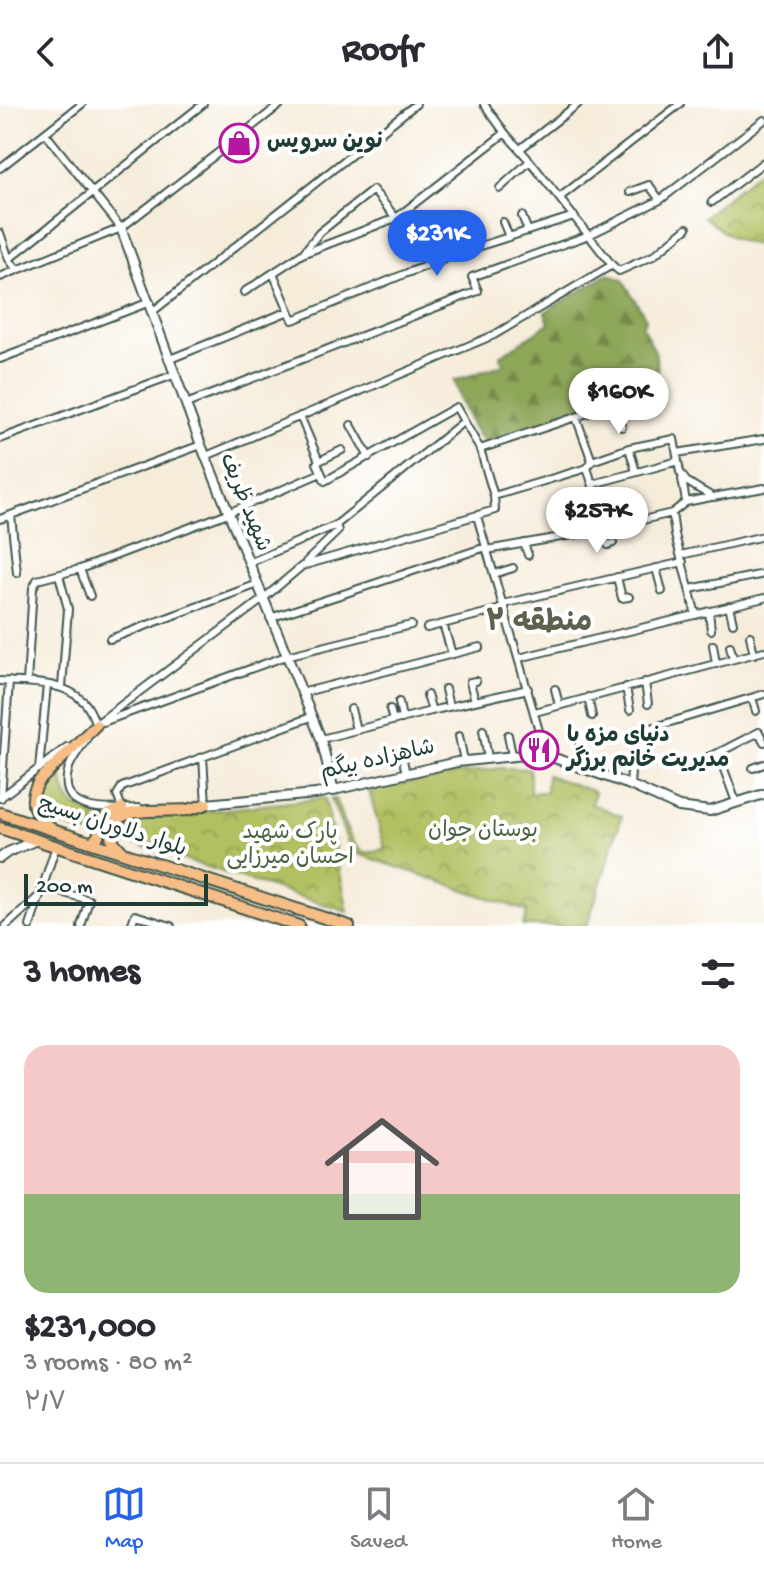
<!DOCTYPE html>
<meta charset="utf-8">
<style>
:root{--surface:#fff;--page:#f7f7f7;--text:#2b2b33;--muted:#7c7c81;--line:#e1e1e2;--accent:#2563eb}
body{margin:0;font-family:"Gochi Hand","Playpen Sans Arabic",sans-serif;background:var(--page);color:var(--text);height:100vh;display:flex;flex-direction:column;font-size:30px;white-space:nowrap}
*{box-sizing:border-box;margin:0}
p{font-size:26px;color:var(--muted)}
.icon{flex:none;width:44px;height:44px;fill:none;stroke:currentColor;stroke-width:2;stroke-linecap:round;stroke-linejoin:round}
.map{position:relative;height:822px;overflow:hidden}
.drawer{display:flex;flex-direction:column;background:var(--surface);flex:1}
.drawer>*{flex:none}
.scale{position:absolute;left:24px;bottom:20px;width:184px;box-sizing:border-box;padding-left:8px;border:4px solid #1f3d34;border-top:0;font-size:22px;line-height:28px;white-space:nowrap;color:#1f3d34;-webkit-text-stroke:6px #fff;paint-order:stroke}
.price{position:absolute;translate:-50% -68px;padding:0 18px;border-radius:28px;background:#fff;color:#222;font-size:26px;line-height:52px;filter:drop-shadow(0 2px 4px #0008)}
.price::after{content:'';position:absolute;left:50%;top:48px;width:24px;height:18px;margin-left:-12px;background:inherit;clip-path:polygon(0 0,100% 0,50% 100%)}
.price.selected{background:var(--accent);color:#fff}
ul{padding:0;list-style:none}
li{display:grid;align-content:center;gap:16px;height:424px;padding:0 24px}
li span{display:grid;place-items:center;height:248px;border-radius:24px;color:#555}
li>.icon{margin-inline-start:auto}
span .icon{width:144px;height:144px;fill:#fffc;stroke-width:1}
li b{font-size:34px}
h2{display:flex;justify-content:space-between;align-items:center;height:96px;padding:0 24px;font-size:34px}
header{display:flex;justify-content:space-between;align-items:center;height:104px;padding:0 24px;background:var(--surface);font-size:36px;font-weight:800}
.tab-bar{display:flex;justify-content:space-around;align-items:center;height:112px;border-top:2px solid var(--line);background:var(--surface);font-size:22px;color:var(--muted)}
.tab-bar a{display:grid;justify-items:center;gap:4px}
.tab-bar .selected{color:var(--accent)}
.map>svg:first-child{display:block}
.grass{fill:#b2c062;stroke:#687e4b;stroke-width:2}
.forest{fill:url(#forest-firs);stroke:#567246;stroke-width:2}
.park{fill:url(#park-crowns);stroke:#687e4b;stroke-width:2}
.lines{fill:none;stroke-linecap:round;stroke-linejoin:round}
.minor-casing{stroke:#3f574d;stroke-width:10}
.tertiary-casing{stroke:#3f574d;stroke-width:12}
.primary-casing{stroke:#3f574d;stroke-width:14}
.minor{stroke:#fff;stroke-width:6}
.tertiary{stroke:#fff;stroke-width:8}
.primary{stroke:#f6be86;stroke-width:10}
.labels{text-anchor:middle;dominant-baseline:central;stroke-width:8;stroke-linejoin:round;paint-order:stroke}
.poi-label{font-size:22px;font-weight:bold;fill:#1f3d34;stroke:#fff;text-anchor:start}
.street-label{font-size:22px;fill:#1f3d34;stroke:#fff}
.park-label{font-size:22px;fill:#4b6442;stroke:#fff}
.district-label{font-size:30px;font-weight:bold;fill:#5f614e;stroke:#fff}
</style>
<header><svg class="icon" aria-label="back" viewBox="0 0 24 24"><path d="M15 5l-7 7 7 7"/></svg>Roofr<svg class="icon" aria-label="share" viewBox="0 0 24 24"><path d="M12 15V3M7 8l5-5 5 5M5 13v7h14v-7"/></svg></header>
<div class="map">
<svg width="764" height="822" viewBox="0 0 764 822">
<defs>
<pattern id="forest-firs" width="22" height="20" patternUnits="userSpaceOnUse" patternTransform="scale(2)"><rect width="22" height="20" fill="#8da658"/><path d="M5 1l3.5 6h-7zM16 11l3.5 6h-7z" fill="#73884a"/></pattern>
<pattern id="park-crowns" width="20" height="18" patternUnits="userSpaceOnUse" patternTransform="scale(2)"><rect width="20" height="18" fill="#b2c062"/><path d="M2 6a3 3 0 1 1 6 0M12 15a3 3 0 1 1 6 0" fill="none" stroke="#909d52"/></pattern>
</defs>
<rect width="100%" height="100%" fill="#fff"/>
<filter id="ink" filterUnits="userSpaceOnUse"><feTurbulence type="fractalNoise" baseFrequency=".0125" numOctaves="2"/><feDisplacementMap in="SourceGraphic" scale="16" xChannelSelector="R" yChannelSelector="G"/><feConvolveMatrix kernelMatrix="1 2 1 2 8 2 1 2 1" color-interpolation-filters="sRGB"/></filter>
<filter id="wash" filterUnits="userSpaceOnUse"><feTurbulence type="fractalNoise" baseFrequency=".006" numOctaves="4" result="noise"/><feDisplacementMap in="SourceGraphic" scale="32" xChannelSelector="R" yChannelSelector="G"/><feGaussianBlur stdDeviation="1.8" result="paint"/><feColorMatrix in="noise" values="0 0 0 0 0 0 0 0 0 0 0 0 0 0 0 0 0 1.4 0 .05"/><feComposite in="paint" operator="in"/></filter>
<g filter="url(#wash)">
<rect width="100%" height="100%" fill="#f6ecda"/>
<path class="grass" d="M63,672C65,699 73,704 99,710L95,717L93,731C73,725 42,718 39,695Z"/>
<path class="forest" d="M608,170L623,176L646,214L642,222L655,247L658,265L651,267L650,285L484,339C469,320 461,299 454,277L504,260L500,252L549,219L545,208Z"/>
<path class="park" d="M764,63V141C737,141 724,129 704,113Z
M502,664L530,665V688H546L547,671L595,688L591,700L622,712L587,822H523L527,807L359,750L349,741L331,695H335C341,708 350,744 365,748C371,750 380,746 385,744L369,687L435,673Z
M325,694L348,808L125,737L119,725L123,718L138,715Z"/>
</g>
<g filter="url(#ink)">
<g class="lines">
<g class="minor-casing">
<path id="minor" d="M484,0L505,29L530,57L612,161L619,167L653,152L687,124
M45,29L121,124
M520,45L578,0
M0,64L82,0
M500,84L530,57
M630,88L649,81L660,96
M559,94L680,0
M712,98L764,58
M522,112L528,127
M503,118L509,133
M460,128L468,146
M0,129L9,155L17,166
M303,149L319,129L373,86L396,114L403,144L433,138
M9,155L203,0
M273,169L293,216L407,169L468,146L574,112
M0,173L121,124L281,0
M244,188L302,150L396,114L505,29
M152,208L416,0
M0,255L150,198
M170,255L289,207
M186,300L478,187L472,173L589,131L660,96L764,16
M616,300L622,323
M576,313L592,357
M351,321L369,353
M0,335L176,270
M629,344L636,368
M480,345L648,289
M677,349L764,335
M206,352L494,231L612,161
M319,357L342,346
M587,364L598,397
M682,375L686,398
M593,380L678,357
M494,392L587,364L592,357L629,344L674,335L680,368L686,377L699,385L713,393L764,384
M672,409L675,431L696,511
M11,411L17,469
M477,412L546,651
M0,415L201,341
M600,426L608,441L613,439
M524,439L528,451
M487,446L600,426L672,409L686,398L711,393
M681,451L764,432
M306,458L338,427L336,421
M249,459L336,421L463,318
M656,464L662,487
M80,465L90,492
M494,470L513,464
M59,471L68,505L62,583
M617,473L622,494L629,493
M690,485L764,470
M503,500L683,458
M729,502L733,519
M709,507L711,526
M270,514L486,443
M443,520L452,550
M427,524L505,504
M750,532L754,550
M110,535L258,480
M713,541L716,560
M730,542L733,555
M519,554L764,494
M0,577C28,579 63,576 84,598C90,604 93,613 96,621
M27,578L33,484L37,476L80,465L228,409L321,369
M645,578L648,600
M626,583L630,606
M445,585L449,603
M555,585L559,601
M301,589L480,543
M427,591L432,607
M588,593L592,612
M752,594L756,607
M475,597L470,578L476,577
M399,598L402,615
M351,605L356,626
M390,605L393,617
M535,608L764,547
M103,618L286,552L411,521
M95,621L263,495L302,462L495,406L494,392L480,345L456,303L325,377L317,359L319,357L300,312
M483,626L488,654
M508,631L512,651
M459,632L464,657
M87,634C81,644 70,656 68,667C57,712 113,705 139,704
M321,635L439,605L528,585
M401,646L406,670
M718,649L759,628L764,638
M691,660L718,649L736,698
M753,664L764,660
M39,665L47,581
M630,681L634,629L764,590
M0,694L67,643
M1,694L9,577
M202,701L206,700L203,653
M122,704L117,691L122,683L311,613
M43,783L89,796L81,822
M6,822L38,793
M30,822L56,742
M131,822L135,811L171,822"/>
</g>
<g class="tertiary-casing">
<path id="tertiary" d="M121,124L201,341L321,635L334,687
M206,700L316,690L457,658L524,651H546L630,681L679,703L710,707L764,690
M0,754L8,748L37,736"/>
</g>
<g class="primary-casing">
<path id="primary" d="M0,709L349,822
M50,723C33,709 27,698 39,677L96,621
M0,724L299,822
M92,738L97,734L106,712L122,704
M121,746C114,739 109,734 111,724C118,701 168,708 187,706C193,705 200,702 206,700"/>
</g>
<use href="#minor" class="minor"/>
<use href="#tertiary" class="tertiary"/>
<use href="#primary" class="primary"/>
</g>
</g>
<defs>
<g id="shop-ring" transform="scale(2)"><circle r="9.5" fill="#fff" stroke="#b5179e" stroke-width="1.5"/><path d="M-5-2.5h2.3a2.7 3.5 0 0 1 5.4 0H5L5.5 6h-11ZM-1.5-2.5h3a1.5 2.3 0 0 0-3 0Z" fill="#b5179e"/></g>
<g id="restaurant-ring" transform="scale(2)"><circle r="9.5" fill="#fff" stroke="#b5179e" stroke-width="1.5"/><path d="M-5-6h1v4h1v-4h1v4h1v-4h1v5L-1.5 .5V6h-2V.5L-5-1ZM5-6V6H3V1.5H1.5Q1.5-4 5-6Z" fill="#b5179e"/></g>
</defs>
<g fill-rule="evenodd">
<use href="#shop-ring" x="239" y="39"/>
<use href="#restaurant-ring" x="539" y="646"/>
</g>
<g class="labels">
<g class="poi-label">
<text x="267" y="39">نوین سرویس</text>
<text x="567" y="633">دنیای مزه با<tspan x="567" dy="25">مدیریت خانم برزگر</tspan></text>
</g>
<g class="street-label">
<text transform="translate(244 399) rotate(68)">شهید ظریف</text>
<text transform="translate(378 657) rotate(-13)">شاهزاده بیگم</text>
<text transform="translate(112 724) rotate(18)">بلوار دلاوران بسیج</text>
</g>
<g class="park-label">
<text x="483" y="728">بوستان جوان</text>
<text x="290" y="730">پارک شهید<tspan x="290" dy="25">احسان میرزایی</tspan></text>
</g>
<g class="district-label">
<text x="539" y="520">منطقه ۲</text>
</g>
</g>
</svg>
<div class="scale">200 m</div>
<b class="price selected" style="left:437px;top:174px">$231K</b>
<b class="price" style="left:619px;top:332px">$160K</b>
<b class="price" style="left:597px;top:451px">$257K</b>
</div>
<section class="drawer">
<h2>3 homes<svg class="icon" aria-label="filters" viewBox="0 0 24 24"><path d="M4 7h16M4 17h16"/><circle cx="9" cy="7" r="2"/><circle cx="15" cy="17" r="2"/></svg></h2>
<ul>
<li><span style="background:linear-gradient(#f6c9c9 60%,#8fb573 0)"><svg class="icon" aria-label="home" viewBox="0 0 24 24"><path d="M3 11l9-7 9 7M6 9v11h12V9"/></svg></span><div><b>$231,000</b><p>3 rooms · 80 m²</p><p>۲/۷</p></div></li>
</ul>
</section>
<nav class="tab-bar">
<a class="selected"><svg class="icon" aria-label="map" viewBox="0 0 24 24"><path d="M3 6l6-2 6 2 6-2v14l-6 2-6-2-6 2zM9 4v14M15 6v14"/></svg>Map</a>
<a><svg class="icon" aria-label="saved" viewBox="0 0 24 24"><path d="M7 4h10v16l-5-4-5 4z"/></svg>Saved</a>
<a><svg class="icon" aria-label="home" viewBox="0 0 24 24"><path d="M3 11l9-7 9 7M6 9v11h12V9"/></svg>Home</a>
</nav>
